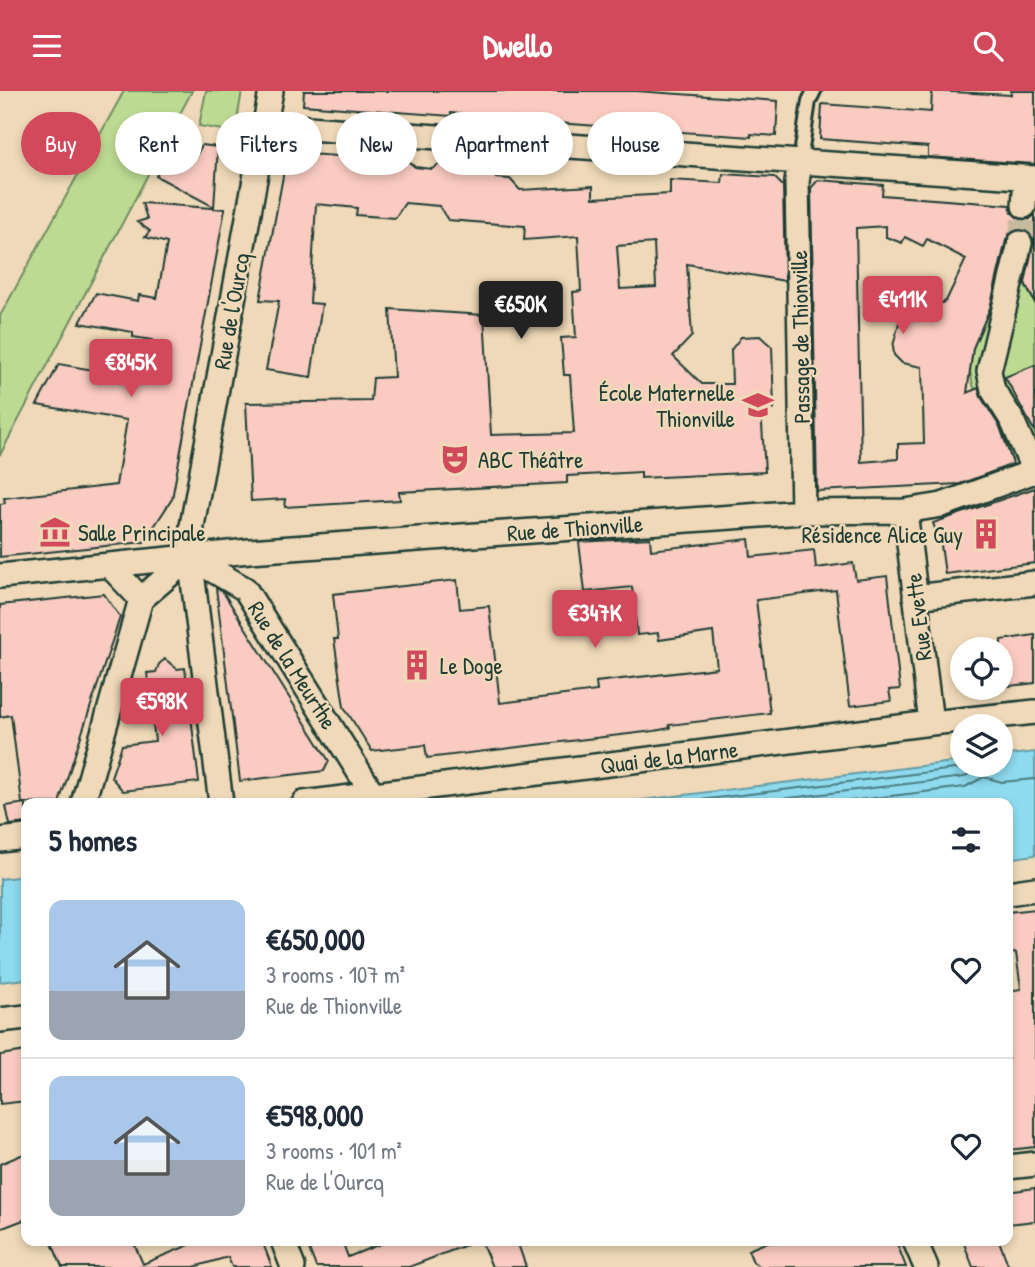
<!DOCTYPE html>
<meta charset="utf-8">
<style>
:root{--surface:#fff;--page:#f6f6f7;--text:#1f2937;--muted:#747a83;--line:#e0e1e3;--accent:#d1495b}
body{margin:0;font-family:"Patrick Hand",sans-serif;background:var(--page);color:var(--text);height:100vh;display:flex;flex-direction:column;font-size:26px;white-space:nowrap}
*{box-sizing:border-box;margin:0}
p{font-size:23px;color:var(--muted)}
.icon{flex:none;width:38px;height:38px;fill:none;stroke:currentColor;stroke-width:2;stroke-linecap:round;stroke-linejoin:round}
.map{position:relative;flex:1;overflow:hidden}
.panel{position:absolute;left:21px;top:707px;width:992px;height:448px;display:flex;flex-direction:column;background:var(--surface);border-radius:14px;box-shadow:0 4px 10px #0003}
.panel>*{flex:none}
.top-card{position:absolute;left:21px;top:21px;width:994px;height:63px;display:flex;gap:14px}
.tools{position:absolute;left:950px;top:546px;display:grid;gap:14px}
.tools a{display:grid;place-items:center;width:63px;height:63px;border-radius:50%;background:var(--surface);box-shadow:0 4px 10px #0003;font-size:35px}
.price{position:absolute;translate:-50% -60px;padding:0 16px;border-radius:7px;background:var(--accent);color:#fff;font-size:23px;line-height:46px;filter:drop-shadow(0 2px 4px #0008)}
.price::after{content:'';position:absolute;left:50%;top:42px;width:21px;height:16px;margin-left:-10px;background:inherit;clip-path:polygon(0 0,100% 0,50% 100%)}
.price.selected{background:#222;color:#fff}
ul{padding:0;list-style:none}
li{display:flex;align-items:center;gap:21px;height:175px;padding:0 28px}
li+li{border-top:2px solid var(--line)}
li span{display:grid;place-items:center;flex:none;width:196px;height:140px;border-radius:14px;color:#555}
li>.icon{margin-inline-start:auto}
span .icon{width:84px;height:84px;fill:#fffc;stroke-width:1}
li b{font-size:30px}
h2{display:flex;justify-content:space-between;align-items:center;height:84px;padding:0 28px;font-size:30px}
.tag{padding:0 24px;border-radius:32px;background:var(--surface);box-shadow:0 4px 10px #0003;font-size:24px;line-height:63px}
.tag.selected{background:var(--accent);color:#fff}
header{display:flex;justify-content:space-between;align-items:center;height:91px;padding:0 28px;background:var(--accent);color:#fff;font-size:32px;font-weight:700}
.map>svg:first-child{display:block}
.green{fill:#bdda92;stroke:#6e8c63;stroke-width:2}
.water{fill:#8edaef;stroke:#629ba4;stroke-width:2}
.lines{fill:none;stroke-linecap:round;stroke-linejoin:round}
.shore{stroke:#4b7c7f;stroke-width:2}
.building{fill:#facbc0;stroke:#1f3d34;stroke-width:2;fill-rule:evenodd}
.street-tunnel{stroke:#c5ba9e;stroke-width:23;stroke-dasharray:23 11;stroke-linecap:butt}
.lane-casing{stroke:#1f3d34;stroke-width:18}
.street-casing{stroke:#1f3d34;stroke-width:28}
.lane{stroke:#efd9b8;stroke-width:12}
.street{stroke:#efd9b8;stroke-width:23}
.labels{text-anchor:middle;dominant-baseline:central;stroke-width:5;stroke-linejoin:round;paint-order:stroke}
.street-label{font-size:23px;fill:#1f3d34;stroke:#efd9b8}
.poi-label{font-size:23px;fill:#1f3d34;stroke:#efd9b8;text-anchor:start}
</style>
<header><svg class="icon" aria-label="menu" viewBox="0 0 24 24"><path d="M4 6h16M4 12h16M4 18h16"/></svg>Dwello<svg class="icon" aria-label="search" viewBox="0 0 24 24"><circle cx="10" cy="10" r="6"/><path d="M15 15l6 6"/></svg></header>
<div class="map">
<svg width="1035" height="1176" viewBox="0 0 1035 1176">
<rect width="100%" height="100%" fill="#efd9b8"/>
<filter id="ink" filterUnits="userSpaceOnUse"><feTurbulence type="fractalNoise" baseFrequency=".0143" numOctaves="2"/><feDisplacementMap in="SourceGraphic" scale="14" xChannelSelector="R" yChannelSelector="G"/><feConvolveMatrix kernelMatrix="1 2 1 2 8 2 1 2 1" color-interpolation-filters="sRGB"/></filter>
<g filter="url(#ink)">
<path class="green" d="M124,0H192L0,364V225Z
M206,0H242L235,41L199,35Z
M1014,155L1031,166L1021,188L1035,212V274L1006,286L1035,340V363L1012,369L1002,340L980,310L973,294L970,281L973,257L997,203Z"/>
<path class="water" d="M1035,661V764L1008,768V712H618L962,670V674H1001V665Z
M26,785V888L0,891V788Z"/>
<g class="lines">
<path class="shore" d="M676,712L962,677L968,674
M748,712L964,686L973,681L977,674
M834,712L965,696L984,686L1002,691L1035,688"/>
</g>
<path class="building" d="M304,0H636L778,10L776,45L751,43V46L529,30V28L451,22V25L303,14Z
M932,0L1011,4V0H1035V73L928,66V56L820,48L822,13L931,21Z
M172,52L196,65L202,54L218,56L214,116L156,85Z
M294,62L408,70L415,76L432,78L439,73L496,77V87L510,88L520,99L593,95V107L670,103V89L722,92L723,83L774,86L783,95L785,190L687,173L692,245L673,265L702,293H732L731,259L741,246L760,245L772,256L774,318H761L765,381L641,387V381L567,385V392L399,401L400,409L285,416V408L251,410L246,312L371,310L373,287L394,286L390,218L484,224L491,344L574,342L570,284H564L561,247L576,246L573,201L581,200L578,145L524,149L525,135L448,129L439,115L405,112L395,127L356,124L357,117L316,113L310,212L322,213L311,286L266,279L279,210L260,209L286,69ZM654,152L656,196L620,198L617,155Z
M818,89L883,94L882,104L1010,114L1012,122L1022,129L1030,128L1035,123V212L1025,192L1034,149L1029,141L1017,138L1010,142L1006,149L990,217L973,257L967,302L978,297L981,306L1000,336L1013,373L960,393L817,400L811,97ZM886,135V146L902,152L905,146L923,155L927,148L966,168L946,210L899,232L893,255L894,264L902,272L922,276L924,352L898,353V368L861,371L856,137Z
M142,112L225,118L172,408L144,451L0,466V413L5,412L4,407L116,394L127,329L37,314L59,273L145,288L152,249L133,246V241L80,232L96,202L138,210L139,204L157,207L167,152L145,146L150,140L137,131L147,128Z
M1035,274V341L1005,286Z
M1035,397V472L945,483L941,454L933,432Z
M650,447L651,459L749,448L751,466L814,459L816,477L853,472L856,489L887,485L900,598L889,599L891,610L850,615L836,499L756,509L770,622L669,634L670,637L654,640L427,667L425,654L372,660L344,616L334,548H338L333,503L457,489L460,518L489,515L500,612L597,600L596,591L717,577L713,541L659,549L658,542L637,544L632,496L585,501L579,451Z
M216,497L223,501L329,670L324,680L240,690Z
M104,503L120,526L59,712H26V732L10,734L6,715L26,712H22L11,624L0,626V514Z
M1035,544V592L1001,596V549Z
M165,568L177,578L185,577L199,691L123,700L111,686L122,654L155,650L147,582L156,581L159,573Z
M1035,818V1056L1008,1059V900L1021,898L1016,862L1008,863V821Z
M26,960V1010L0,1013V964Z
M26,1062V1128L0,1138V1073Z
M1035,1097V1130L1008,1133V1101Z
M51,1150H133L143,1173L199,1150H265L264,1155L272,1176H232L228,1166L194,1176H62Z
M306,1150H342L348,1166L388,1150L474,1151L409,1176H316Z
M481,1150H517L526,1176H492Z
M770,1150H896L906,1176H761L753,1171L748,1159Z
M963,1150H999L1009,1176H973Z"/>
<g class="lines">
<path class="street-tunnel" d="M1020,152L1024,115"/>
<g class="lane-casing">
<path id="lane" d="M800,71L809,10L814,0"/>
</g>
<g class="street-casing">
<path id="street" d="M264,34L1035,87
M800,71L797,91L803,421
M1024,115L1026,86
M1020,152L989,280L993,299L1012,329L1034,380
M905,420L931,632
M190,466L245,498L374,705
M109,474L141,508
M0,485L249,460L803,421L905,420L942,414L1035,380
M915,506L1035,492
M83,712L141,508L190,466
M221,712L190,466L192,435L271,0
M304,712L931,632L1035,621
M0,749L26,746
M1008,802L1035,798
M0,929L26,926
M1008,1076L1035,1073
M283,1150L293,1176
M915,1150L926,1176"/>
</g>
<use href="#lane" class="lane"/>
<use href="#street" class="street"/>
</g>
</g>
<defs>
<g id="school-bare" transform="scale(2.415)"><path d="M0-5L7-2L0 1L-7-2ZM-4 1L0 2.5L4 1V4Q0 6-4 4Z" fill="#d1495b" stroke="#efd9b8" stroke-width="2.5" paint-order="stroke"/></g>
<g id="theatre-bare" transform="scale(2.415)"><path d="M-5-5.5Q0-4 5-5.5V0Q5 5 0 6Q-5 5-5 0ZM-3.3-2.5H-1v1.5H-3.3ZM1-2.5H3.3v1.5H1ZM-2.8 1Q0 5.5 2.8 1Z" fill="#d1495b" stroke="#efd9b8" stroke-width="2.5" paint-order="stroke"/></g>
<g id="museum-bare" transform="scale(2.415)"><path d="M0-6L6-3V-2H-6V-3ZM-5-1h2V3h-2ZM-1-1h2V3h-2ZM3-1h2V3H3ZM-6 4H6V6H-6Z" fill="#d1495b" stroke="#efd9b8" stroke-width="2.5" paint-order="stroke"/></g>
<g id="building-bare" transform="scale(2.415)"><path d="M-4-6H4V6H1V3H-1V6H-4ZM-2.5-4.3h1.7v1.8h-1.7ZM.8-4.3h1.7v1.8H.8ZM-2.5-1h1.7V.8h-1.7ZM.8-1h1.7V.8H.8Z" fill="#d1495b" stroke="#efd9b8" stroke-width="2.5" paint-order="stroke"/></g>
</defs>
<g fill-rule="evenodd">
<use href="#school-bare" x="758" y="314"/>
<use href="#theatre-bare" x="455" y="368"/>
<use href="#museum-bare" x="55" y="441"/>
<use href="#building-bare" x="986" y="443"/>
<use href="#building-bare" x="417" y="574"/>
</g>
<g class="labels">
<g class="street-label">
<text transform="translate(231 220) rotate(-80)">Rue de l'Ourcq</text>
<text transform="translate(800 246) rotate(-91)">Passage de Thionville</text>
<text transform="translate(575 437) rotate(-4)">Rue de Thionville</text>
<text transform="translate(918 526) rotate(-97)">Rue Evette</text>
<text transform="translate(293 574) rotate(58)">Rue de la Meurthe</text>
<text transform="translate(669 666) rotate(-7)">Quai de la Marne</text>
</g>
<g class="poi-label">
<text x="735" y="301" text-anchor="end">École Maternelle<tspan x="735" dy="26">Thionville</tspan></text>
<text x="478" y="368">ABC Théâtre</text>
<text x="78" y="441">Salle Principale</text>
<text x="963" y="443" text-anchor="end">Résidence Alice Guy</text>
<text x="440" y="574">Le Doge</text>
</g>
</g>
</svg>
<div class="tools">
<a><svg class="icon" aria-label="locate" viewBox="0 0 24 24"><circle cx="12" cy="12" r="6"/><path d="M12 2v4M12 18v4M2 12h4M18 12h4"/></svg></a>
<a><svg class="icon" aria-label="layers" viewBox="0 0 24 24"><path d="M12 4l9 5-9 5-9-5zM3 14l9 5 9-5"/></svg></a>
</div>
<b class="price" style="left:903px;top:245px">€411K</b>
<b class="price selected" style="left:521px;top:250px">€650K</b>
<b class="price" style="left:131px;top:308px">€845K</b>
<b class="price" style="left:595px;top:559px">€347K</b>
<b class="price" style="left:162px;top:647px">€598K</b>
<div class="top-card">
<a class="tag selected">Buy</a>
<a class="tag">Rent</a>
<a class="tag">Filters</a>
<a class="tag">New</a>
<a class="tag">Apartment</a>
<a class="tag">House</a>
</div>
<section class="panel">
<h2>5 homes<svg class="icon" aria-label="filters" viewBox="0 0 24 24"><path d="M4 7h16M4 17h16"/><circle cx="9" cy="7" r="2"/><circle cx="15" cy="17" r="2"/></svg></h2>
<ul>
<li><span style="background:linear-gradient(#a9c7e8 65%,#9aa5b1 0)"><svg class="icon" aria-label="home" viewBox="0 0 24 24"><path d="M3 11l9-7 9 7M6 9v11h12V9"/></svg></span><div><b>€650,000</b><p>3 rooms · 107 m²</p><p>Rue de Thionville</p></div><svg class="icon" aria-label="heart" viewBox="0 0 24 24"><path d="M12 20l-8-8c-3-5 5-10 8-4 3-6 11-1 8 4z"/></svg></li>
<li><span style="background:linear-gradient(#a9c7e8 60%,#9aa5b1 0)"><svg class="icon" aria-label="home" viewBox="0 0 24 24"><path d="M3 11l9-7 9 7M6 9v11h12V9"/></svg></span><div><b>€598,000</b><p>3 rooms · 101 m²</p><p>Rue de l'Ourcq</p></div><svg class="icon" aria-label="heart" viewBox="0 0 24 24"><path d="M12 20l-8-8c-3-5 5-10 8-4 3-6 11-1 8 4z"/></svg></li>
</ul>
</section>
</div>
